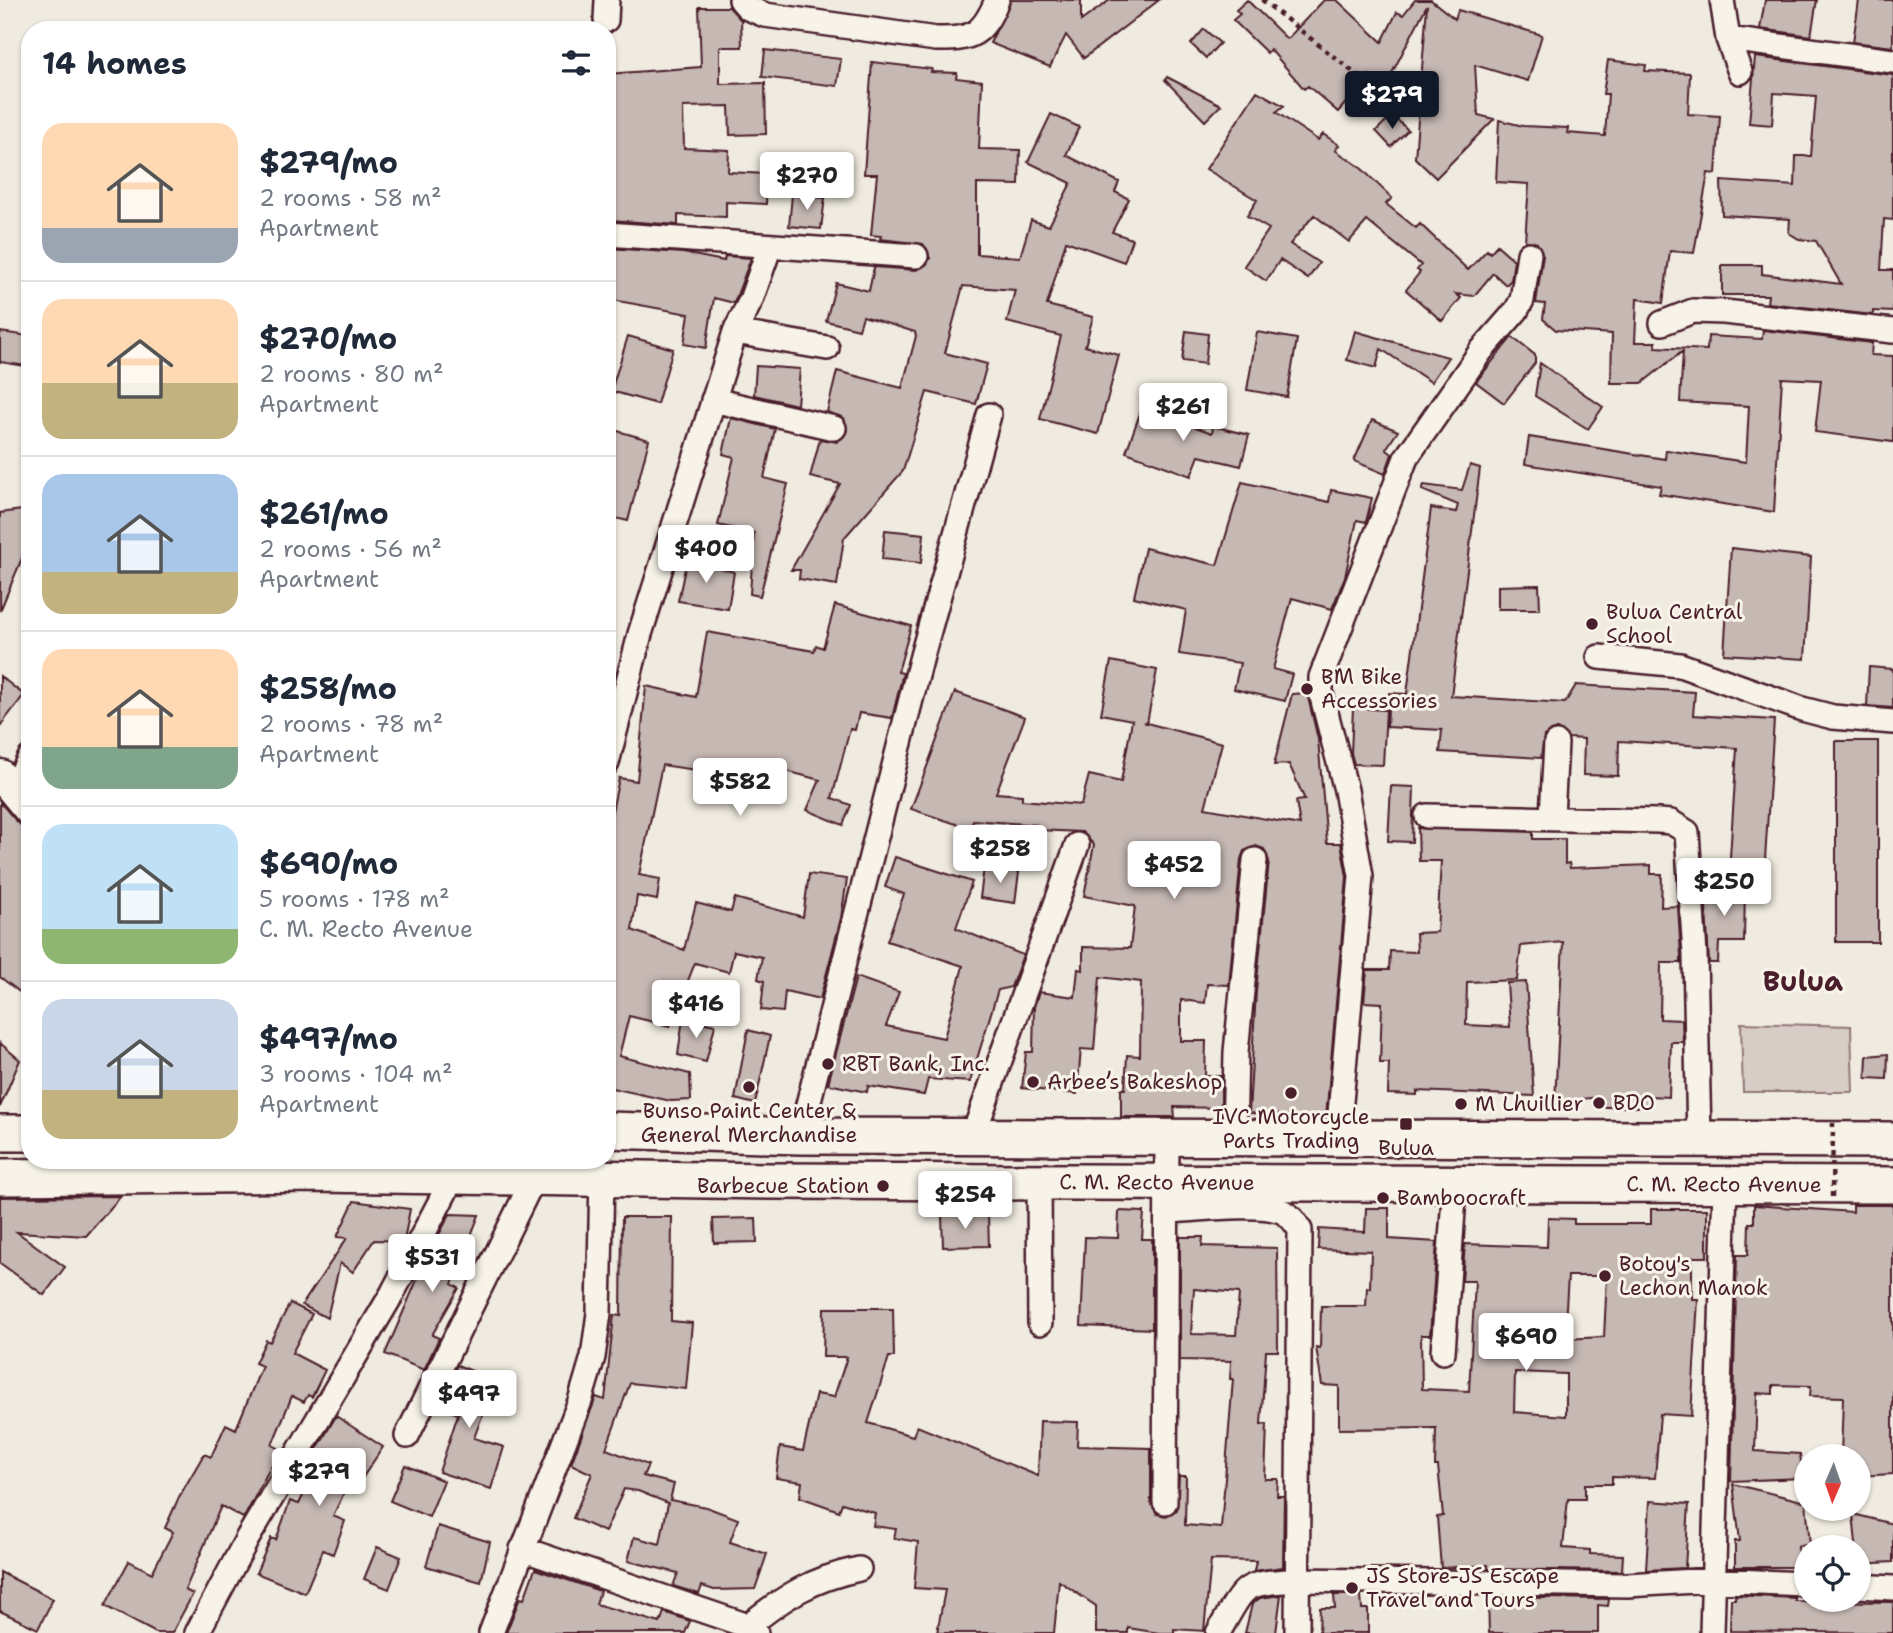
<!DOCTYPE html>
<meta charset="utf-8">
<style>
:root{--surface:#fff;--page:#f6f6f7;--text:#1f2937;--muted:#747a83;--line:#e0e1e3;--accent:#111827}
body{margin:0;font-family:"Shantell Sans",sans-serif;background:var(--page);color:var(--text);height:100vh;display:flex;flex-direction:column;font-size:26px;white-space:nowrap}
*{box-sizing:border-box;margin:0}
p{font-size:23px;color:var(--muted)}
.icon{flex:none;width:38px;height:38px;fill:none;stroke:currentColor;stroke-width:2;stroke-linecap:round;stroke-linejoin:round}
.map{position:relative;flex:1;overflow:hidden}
.panel{position:absolute;left:21px;top:21px;width:595px;height:1148px;display:flex;flex-direction:column;background:var(--surface);border-radius:28px;box-shadow:0 2px 5px #0004}
.panel>*{flex:none}
.needle{width:46px;rotate:182deg}
.controls{position:absolute;left:1794px;top:1444px;display:grid;gap:14px}
.controls a{display:grid;place-items:center;width:77px;height:77px;border-radius:50%;background:var(--surface);box-shadow:0 2px 5px #0004;font-size:35px}
.price{position:absolute;translate:-50% -60px;padding:0 16px;border-radius:7px;background:#fff;color:#222;font-size:23px;line-height:46px;filter:drop-shadow(0 2px 4px #0008)}
.price::after{content:'';position:absolute;left:50%;top:42px;width:21px;height:16px;margin-left:-10px;background:inherit;clip-path:polygon(0 0,100% 0,50% 100%)}
.price.selected{background:var(--accent);color:#fff}
ul{padding:0;list-style:none}
li{display:flex;align-items:center;gap:21px;height:175px;padding:0 21px}
li+li{border-top:2px solid var(--line)}
li span{display:grid;place-items:center;flex:none;width:196px;height:140px;border-radius:21px;color:#555}
li>.icon{margin-inline-start:auto}
span .icon{width:84px;height:84px;fill:#fffc;stroke-width:1}
li b{font-size:30px}
h2{display:flex;justify-content:space-between;align-items:center;height:84px;padding:0 21px;font-size:30px}
.map>svg:first-child{display:block}
.green{fill:#d8cdc6;stroke:#917678;stroke-width:2}
.building{fill:#c6b8b3;stroke:#4a1f2b;stroke-width:2;fill-rule:evenodd}
.lines{fill:none;stroke-linecap:round;stroke-linejoin:round}
.minor-casing{stroke:#4a1f2b;stroke-width:28}
.major-casing{stroke:#4a1f2b;stroke-width:35}
.highway-casing{stroke:#4a1f2b;stroke-width:40}
.path{stroke:#4a1f2b;stroke-width:4.5;stroke-dasharray:5 5;stroke-linecap:butt}
.minor{stroke:#f7f3e8;stroke-width:23}
.major{stroke:#f7f3e8;stroke-width:30}
.highway{stroke:#f7f3e8;stroke-width:35}
.path-bridge{stroke:#4a1f2b;stroke-width:4.5;stroke-dasharray:5 5;stroke-linecap:butt}
.poi-dot{fill:#4a1f2b;stroke:#f7f3e8;stroke-width:2.5}
.labels{text-anchor:middle;dominant-baseline:central;stroke-width:6;stroke-linejoin:round;paint-order:stroke}
.poi-label{font-size:21px;fill:#4a1f2b;stroke:#f7f3e8;text-anchor:start}
.street-label{font-size:21px;fill:#4a1f2b;stroke:#f7f3e8}
.district-label{font-size:28px;font-weight:bold;fill:#4a1f2b;stroke:#f7f3e8}
</style>
<div class="map">
<svg width="1893" height="1633" viewBox="0 0 1893 1633">
<rect width="100%" height="100%" fill="#f0ebe0"/>
<filter id="ink" filterUnits="userSpaceOnUse"><feTurbulence type="fractalNoise" baseFrequency=".0143" numOctaves="2"/><feDisplacementMap in="SourceGraphic" scale="14" xChannelSelector="R" yChannelSelector="G"/><feConvolveMatrix kernelMatrix="1 2 1 2 8 2 1 2 1" color-interpolation-filters="sRGB"/></filter>
<g filter="url(#ink)">
<path class="green" d="M1741,1023L1851,1026L1853,1092H1743Z"/>
<path class="building" d="M1011,0H1081V21L1110,0H1159L1084,58L1066,35L1050,67L990,43Z
M1247,0L1287,39L1324,0H1337L1382,42L1397,12L1403,15L1415,0H1431L1455,19L1458,10L1542,35L1528,81L1475,65L1478,115L1494,119L1436,178L1415,158L1427,5L1387,83L1370,75L1338,112L1308,86L1304,89L1270,49L1267,53L1233,20L1240,14L1236,10Z
M1765,0H1817L1811,36L1760,29Z
M1859,0H1893V47L1853,42Z
M699,7H729L741,20L742,47H720V84L765,83L766,134L730,135L729,106L683,107L684,148L729,150L728,172L767,174L766,204L726,202V217L678,215V225L611,220L607,74L701,67Z
M1204,29L1220,43L1206,58L1191,44Z
M765,50L841,59L837,86L762,77Z
M1755,57L1893,75V220L1884,219L1881,270H1893V312L1873,311V315L1767,303L1768,295H1722V265H1762V274L1841,284L1816,241L1799,239L1789,233L1790,219L1722,215L1721,181L1795,186L1796,156H1811L1816,96L1774,93L1772,125L1749,123Z
M1608,60L1646,65L1645,71L1690,73L1688,114L1720,116L1716,174L1708,173L1694,253L1670,251L1663,303L1637,299L1635,342H1656V347L1707,350L1708,336L1762,339L1763,330L1872,343L1871,355L1893,356V442L1815,432L1821,380L1782,378L1774,512L1659,494L1661,486L1525,464L1529,437L1665,459L1666,450L1746,462L1749,406L1680,402L1683,351L1642,383H1611L1612,334L1556,330L1543,319L1545,304L1536,303L1543,255L1537,243L1525,241L1529,184L1496,182L1499,120L1523,126L1568,128L1567,133L1605,136L1608,94H1603Z
M872,62L932,69L931,72L957,73L956,78L982,81L979,149L1020,150L1019,185L977,184V254L1020,257L1031,220L1049,226L1071,183L1028,162L1051,114L1079,127L1066,155L1119,182L1115,192L1129,199L1112,232L1132,239L1124,262L1066,241L1047,305L1093,317L1085,346L1119,355L1098,434L1040,419L1061,336L1007,322L1015,290L963,286L945,353L987,364L976,404L927,392L903,471L844,538L837,585L799,579L800,570H791L840,484L810,477L820,439L837,442L847,432L844,418L827,412L837,371L902,388L916,336L915,332L863,316L859,329L826,321L836,283L869,291L874,267L916,270L927,264L930,258L923,244L880,239L881,236L871,235L877,174H864Z
M1167,77L1221,105L1205,121L1165,80Z
M1257,91L1284,106L1276,112L1318,140L1323,134L1339,145L1335,150L1359,166L1392,198L1386,204L1416,228L1420,224L1468,270L1487,250L1490,253L1497,245L1514,260L1511,280L1506,285L1493,273L1474,296L1456,294L1461,298L1442,321L1406,290L1420,272L1417,270L1421,265L1367,221L1349,242L1314,215L1290,244L1319,263L1308,279L1280,260L1266,281L1244,266L1269,229L1247,216L1257,200L1206,169Z
M1392,115L1408,130L1391,147L1376,131Z
M792,195L825,198L821,229L789,226Z
M607,248L683,253L724,261L725,256L751,258L734,303L714,298L706,348L684,344L689,314L607,299Z
M1186,331L1208,334L1205,364L1182,361Z
M1355,331L1365,334L1448,357L1431,382L1381,349L1376,368L1347,360Z
M0,332L30,336L26,366L0,362Z
M1257,332L1297,339L1287,397L1247,390Z
M628,336L673,349L657,404L611,391Z
M1512,337L1535,355V363L1504,403L1476,382Z
M1540,363L1603,407L1588,429L1535,396Z
M756,366L800,369L797,405L754,395Z
M1142,408L1212,433L1213,426L1249,435L1241,466L1199,456L1191,476L1126,452Z
M731,418L775,429L764,478L788,484L760,596L750,594L754,533L718,525L734,457L723,454Z
M1372,420L1398,431L1386,449L1392,454L1385,474L1354,461Z
M607,428L649,440L628,521L607,516Z
M1470,465L1480,468L1451,696L1565,703L1576,685L1695,692L1693,715L1774,720L1764,875L1729,873L1737,748L1619,741L1618,776L1583,775L1584,739L1569,738L1557,729L1544,736L1541,758L1440,752L1442,730L1387,727L1389,693L1407,694L1431,508L1456,512L1458,505L1422,490L1424,485L1462,490Z
M1242,482L1329,502L1331,490L1372,498L1366,522L1357,520L1345,577L1332,609L1292,598L1273,669L1292,674L1285,701L1234,689L1240,663L1179,654L1186,610L1134,597L1145,548L1217,565Z
M30,509V539L0,611V513Z
M885,530L924,534L921,563L882,559Z
M1731,548L1811,557L1805,659L1724,654Z
M687,559L734,572L728,609L678,601Z
M1539,585L1540,609H1498V586Z
M835,605L911,626L898,672L903,673L892,718L859,713L855,730L850,729L832,798L851,805L843,825L807,810L820,780L741,759L738,776L662,765L639,875L660,879L657,900L637,896L632,930L684,950L696,903L731,912L735,898L803,917L809,874L847,879L841,918L820,999L785,991L783,1012L761,1010L764,981L758,979L762,957L734,951L729,972L695,963L670,1026L629,1016L619,1056L690,1074L691,1100L671,1101L607,1087V835L619,778L637,781L646,686L696,697L707,632L814,651L816,645L823,648Z
M1111,661L1157,670L1147,723L1143,722L1222,743L1205,808L1300,825L1296,801L1305,800L1289,764L1274,765L1292,694L1307,693L1318,739L1327,843H1341L1347,877L1326,1118L1249,1113L1256,991L1269,861L1264,849L1256,846L1244,851L1241,859L1229,985L1207,984L1205,1003L1181,1000V1041H1206L1205,1076H1221V1108L1174,1107L1175,1117H1121V1089H1125L1127,1055L1140,1056L1141,982L1100,977L1094,1050L1081,1049L1077,1094L1022,1088L1026,1052H1033L1034,1007L1039,992L1075,997L1078,969L1083,970V947L1130,948L1135,906L1084,896L1094,845L1082,832L1036,830L1037,825L973,820L971,829L911,809L955,692L1025,717L996,793L1022,795V800L1081,805L1089,775L1121,782L1132,720L1101,714Z
M1869,667L1893,669V708L1867,706Z
M0,676L24,695L0,726Z
M1353,708L1386,710L1383,765L1354,764L1351,753Z
M1836,741H1878V942H1836Z
M1391,786L1414,787L1412,842L1388,841Z
M0,802L17,822L30,831V982L21,993L0,977Z
M1418,828L1533,832V839H1565V864L1569,863L1570,868L1651,865V874H1662L1661,907L1678,906L1681,956V963H1661L1660,1019L1682,1020L1683,1042H1671L1669,1097L1649,1096V1106L1636,1107H1599V1097L1555,1102L1563,942L1521,946L1517,980L1467,982L1466,1025L1510,1027L1507,983L1526,982L1534,1096L1417,1091V1095L1388,1094L1389,1063H1380L1382,1003L1364,1002L1367,970H1389L1390,951L1417,952L1416,933L1437,932L1441,861H1419Z
M895,857L972,882L956,928L1023,955L1011,987L998,990L970,1082L928,1079L924,1095L868,1086L867,1092L828,1084L856,977L899,992L886,1026L944,1038L963,966L887,941L904,894L885,887Z
M984,867L1019,872L1015,903L980,898Z
M1705,888L1745,889L1744,942H1719L1718,963H1709Z
M683,1018L715,1025L706,1062L678,1055Z
M748,1030L770,1036L755,1104L735,1099Z
M0,1043L20,1060L0,1107Z
M1888,1054L1887,1079L1866,1078L1867,1056Z
M121,1196L86,1236L17,1232L65,1267L44,1295L0,1263V1197Z
M354,1201L410,1209L404,1241L374,1240L353,1272L340,1263L327,1318L302,1305L347,1238L337,1237Z
M1754,1205L1853,1212V1205H1893V1474L1858,1476V1456H1841L1843,1397L1810,1396L1811,1386L1773,1385V1394L1757,1393L1755,1451L1800,1454L1803,1478L1731,1481L1737,1255H1748L1749,1223H1754Z
M1366,1208H1389V1239L1437,1242L1430,1335H1421L1422,1389L1469,1391L1475,1281H1462L1465,1244L1547,1247L1548,1218L1574,1219V1224H1651V1209H1707V1257H1692V1299H1698L1691,1416L1660,1414L1655,1478L1612,1477V1484H1585V1499H1568L1563,1548L1590,1550V1554L1623,1555L1622,1571L1488,1569V1565L1441,1568L1437,1517L1443,1516L1438,1466H1435L1436,1428L1339,1429V1386L1322,1385L1316,1347L1320,1348L1321,1306H1366L1367,1287L1370,1288L1371,1251L1318,1249L1319,1229L1365,1232ZM1568,1276H1607L1604,1337L1564,1339ZM1515,1372L1566,1374V1416L1514,1412Z
M1119,1211L1144,1212L1142,1239H1152V1329L1081,1326L1085,1237L1118,1238Z
M450,1214L479,1215L452,1284L459,1288L432,1335L439,1338L424,1370L385,1354L427,1257Z
M988,1214L989,1246L943,1247L942,1215Z
M622,1217H672L671,1321L692,1323L686,1389L630,1383L606,1449L648,1465L643,1476L674,1484L670,1500L706,1507L738,1519L730,1542L767,1554L755,1589L714,1590L702,1586L699,1594L673,1586L678,1573L628,1561L634,1537L660,1544L668,1503L638,1491L624,1489L605,1532L573,1518L592,1474L571,1464L596,1397L605,1400L614,1315L621,1316Z
M756,1218L757,1242L714,1243L713,1219Z
M1180,1237H1203L1202,1246L1277,1248L1278,1351H1266L1261,1424H1267L1265,1479H1278L1277,1496H1284L1283,1567L1254,1571L1256,1561L1211,1560L1204,1631L1174,1629V1633H1159L1128,1628V1633H1096V1606L1059,1581L1054,1633H937L945,1590L914,1588L918,1542L894,1538L896,1529L873,1526L875,1513L842,1503L839,1511L800,1497L802,1482L776,1478L780,1447L803,1451L816,1394L834,1397L847,1357H823L824,1308H893L894,1357H889L868,1423L913,1436L917,1426L1038,1476L1040,1421L1078,1422L1077,1446L1151,1448V1502L1157,1514L1166,1516L1177,1510L1179,1476H1186L1185,1525L1221,1528L1233,1379H1230L1231,1361L1180,1360ZM1194,1289L1239,1293L1236,1335L1191,1334Z
M290,1303L312,1314L292,1353L325,1370L312,1397L308,1395L304,1402L292,1396L272,1445L280,1449L246,1514L243,1518L221,1506L185,1590L193,1594L172,1633H156L105,1606L129,1561L152,1573L173,1532L165,1528L179,1497L204,1454L211,1457L226,1424L236,1429L262,1366L255,1363L266,1340L270,1342Z
M457,1365L495,1380L474,1438L504,1447L491,1489L439,1472L458,1414L438,1406Z
M336,1416L383,1447L359,1483L351,1478L333,1516L345,1521L333,1554L323,1550L305,1593L256,1573L271,1538L276,1540L290,1501L299,1504L321,1458L314,1454Z
M405,1465L444,1481L429,1517L390,1501Z
M1733,1484L1806,1502L1810,1545L1798,1546L1797,1567H1735V1541H1740Z
M1650,1501L1689,1504L1685,1568L1646,1570Z
M1853,1514L1893,1524V1562L1858,1564Z
M438,1526L490,1542L481,1582L426,1566Z
M377,1547L401,1557L389,1589L364,1579Z
M535,1569L600,1591L596,1604L660,1623L664,1612L690,1621L685,1633H506L520,1598L524,1599Z
M0,1572L53,1599L38,1629L0,1611Z
M1281,1595L1276,1633H1245L1252,1604L1260,1598Z
M1334,1595H1361L1362,1609H1368V1633H1319L1320,1608H1335Z
M1735,1595L1795,1598V1601L1893,1602V1633L1730,1631L1731,1599H1735Z
M1488,1597L1609,1599L1608,1606L1598,1605V1633H1489Z"/>
<g class="lines">
<g class="minor-casing">
<path id="minor" d="M741,0L748,8L765,15L936,39C973,40 983,34 997,0
M1722,0L1728,39L1740,72
M606,20L607,0
M1728,39L1893,61
M607,234L916,256
M1662,323L1693,311L1724,312L1893,331
M735,332L827,348
M713,400L834,428
M1599,657L1680,665L1802,709L1833,717L1893,722
M607,763L640,634L735,332L751,300L770,246
M13,789L30,758
M1427,816L1658,821L1671,822L1687,832L1695,955L1699,1138
M1552,816L1556,743
M800,1136L922,656L989,415
M973,1136L1077,845
M1234,1136L1236,1052L1255,860
M1338,1136L1361,876L1346,790L1321,693V677L1406,458L1481,351L1516,311L1522,300L1529,254
M1039,1182L1040,1323
M1168,1211C1195,1210 1258,1202 1281,1211C1290,1214 1295,1222 1300,1230L1297,1633
M1443,1352L1455,1183
M407,1436L535,1176
M1165,1502L1167,1136
M522,1549L748,1626L756,1633
M1858,1586L1893,1588
M748,1626C785,1596 812,1579 859,1569
M197,1633L247,1539L392,1294L454,1175
M491,1633L580,1401L593,1357L599,1313L602,1177
M1218,1633C1247,1582 1241,1584 1299,1580L1627,1585L1712,1580L1806,1584
M1712,1633L1725,1185"/>
</g>
<g class="major-casing">
<path id="major" d="M0,775L30,811"/>
</g>
<g class="highway-casing">
<g id="highway">
<path d="M607,1130L800,1136L1893,1140"/>
<path d="M0,1133H30"/>
<path id="s1" d="M0,1177L317,1174L769,1181L1893,1185"/>
</g>
</g>
<path class="path" d="M1262,0L1381,94"/>
<use href="#minor" class="minor"/>
<use href="#major" class="major"/>
<use href="#highway" class="highway"/>
<path class="path-bridge" d="M1832,1197L1833,1123"/>
</g>
</g>
<g class="poi-dot">
<circle cx="1592" cy="624" r="7"/>
<circle cx="1307" cy="689" r="7"/>
<circle cx="828" cy="1064" r="7"/>
<circle cx="1033" cy="1082" r="7"/>
<circle cx="749" cy="1087" r="7"/>
<circle cx="1291" cy="1093" r="7"/>
<circle cx="1599" cy="1103" r="7"/>
<circle cx="1461" cy="1104" r="7"/>
<rect x="1399" y="1117" width="14" height="14" rx="3.5"/>
<circle cx="883" cy="1186" r="7"/>
<circle cx="1383" cy="1198" r="7"/>
<circle cx="1605" cy="1276" r="7"/>
<circle cx="1352" cy="1588" r="7"/>
</g>
<g class="labels">
<g class="poi-label">
<text x="1606" y="612">Bulua Central<tspan x="1606" dy="24">School</tspan></text>
<text x="1321" y="677">BM Bike<tspan x="1321" dy="24">Accessories</tspan></text>
<text x="842" y="1064">RBT Bank, Inc.</text>
<text x="1047" y="1082">Arbee’s Bakeshop</text>
<text x="1613" y="1103">BDO</text>
<text x="1475" y="1104">M Lhuillier</text>
<text x="749" y="1111" text-anchor="middle">Bunso Paint Center &amp;<tspan x="749" dy="24">General Merchandise</tspan></text>
<text x="1291" y="1117" text-anchor="middle">IVC Motorcycle<tspan x="1291" dy="24">Parts Trading</tspan></text>
<text x="1406" y="1148" text-anchor="middle">Bulua</text>
<text x="869" y="1186" text-anchor="end">Barbecue Station</text>
<text x="1397" y="1198">Bamboocraft</text>
<text x="1619" y="1264">Botoy's<tspan x="1619" dy="24">Lechon Manok</tspan></text>
<text x="1366" y="1576">JS Store-JS Escape<tspan x="1366" dy="24">Travel and Tours</tspan></text>
</g>
<g class="street-label">
<text stroke="none"><textPath href="#s1" startOffset="1157">C. M. Recto Avenue</textPath></text>
<text stroke="none"><textPath href="#s1" startOffset="1724">C. M. Recto Avenue</textPath></text>
</g>
<g class="district-label">
<text x="1803" y="981">Bulua</text>
</g>
</g>
</svg>
<div class="controls">
<a><svg class="needle" viewBox="-14 -14 28 28"><path d="M0-13l5 13h-10z" fill="#e53935"/><path d="M0 13l5-13h-10z" fill="#747a83"/></svg></a>
<a><svg class="icon" aria-label="locate" viewBox="0 0 24 24"><circle cx="12" cy="12" r="6"/><path d="M12 2v4M12 18v4M2 12h4M18 12h4"/></svg></a>
</div>
<b class="price selected" style="left:1392px;top:131px">$279</b>
<b class="price" style="left:807px;top:212px">$270</b>
<b class="price" style="left:1183px;top:443px">$261</b>
<b class="price" style="left:706px;top:585px">$400</b>
<b class="price" style="left:740px;top:818px">$582</b>
<b class="price" style="left:1000px;top:885px">$258</b>
<b class="price" style="left:1174px;top:901px">$452</b>
<b class="price" style="left:1724px;top:918px">$250</b>
<b class="price" style="left:696px;top:1040px">$416</b>
<b class="price" style="left:965px;top:1231px">$254</b>
<b class="price" style="left:432px;top:1294px">$531</b>
<b class="price" style="left:1526px;top:1373px">$690</b>
<b class="price" style="left:469px;top:1430px">$497</b>
<b class="price" style="left:319px;top:1508px">$279</b>
<section class="panel">
<h2>14 homes<svg class="icon" aria-label="filters" viewBox="0 0 24 24"><path d="M4 7h16M4 17h16"/><circle cx="9" cy="7" r="2"/><circle cx="15" cy="17" r="2"/></svg></h2>
<ul>
<li><span style="background:linear-gradient(#ffd9b3 75%,#9aa5b1 0)"><svg class="icon" aria-label="home" viewBox="0 0 24 24"><path d="M3 11l9-7 9 7M6 9v11h12V9"/></svg></span><div><b>$279/mo</b><p>2 rooms · 58 m²</p><p>Apartment</p></div></li>
<li><span style="background:linear-gradient(#ffd9b3 60%,#c2b280 0)"><svg class="icon" aria-label="home" viewBox="0 0 24 24"><path d="M3 11l9-7 9 7M6 9v11h12V9"/></svg></span><div><b>$270/mo</b><p>2 rooms · 80 m²</p><p>Apartment</p></div></li>
<li><span style="background:linear-gradient(#a9c7e8 70%,#c2b280 0)"><svg class="icon" aria-label="home" viewBox="0 0 24 24"><path d="M3 11l9-7 9 7M6 9v11h12V9"/></svg></span><div><b>$261/mo</b><p>2 rooms · 56 m²</p><p>Apartment</p></div></li>
<li><span style="background:linear-gradient(#ffd9b3 70%,#7fa58c 0)"><svg class="icon" aria-label="home" viewBox="0 0 24 24"><path d="M3 11l9-7 9 7M6 9v11h12V9"/></svg></span><div><b>$258/mo</b><p>2 rooms · 78 m²</p><p>Apartment</p></div></li>
<li><span style="background:linear-gradient(#bfe0f5 75%,#8fb573 0)"><svg class="icon" aria-label="home" viewBox="0 0 24 24"><path d="M3 11l9-7 9 7M6 9v11h12V9"/></svg></span><div><b>$690/mo</b><p>5 rooms · 178 m²</p><p>C. M. Recto Avenue</p></div></li>
<li><span style="background:linear-gradient(#c9d6e8 65%,#c2b280 0)"><svg class="icon" aria-label="home" viewBox="0 0 24 24"><path d="M3 11l9-7 9 7M6 9v11h12V9"/></svg></span><div><b>$497/mo</b><p>3 rooms · 104 m²</p><p>Apartment</p></div></li>
</ul>
</section>
</div>
